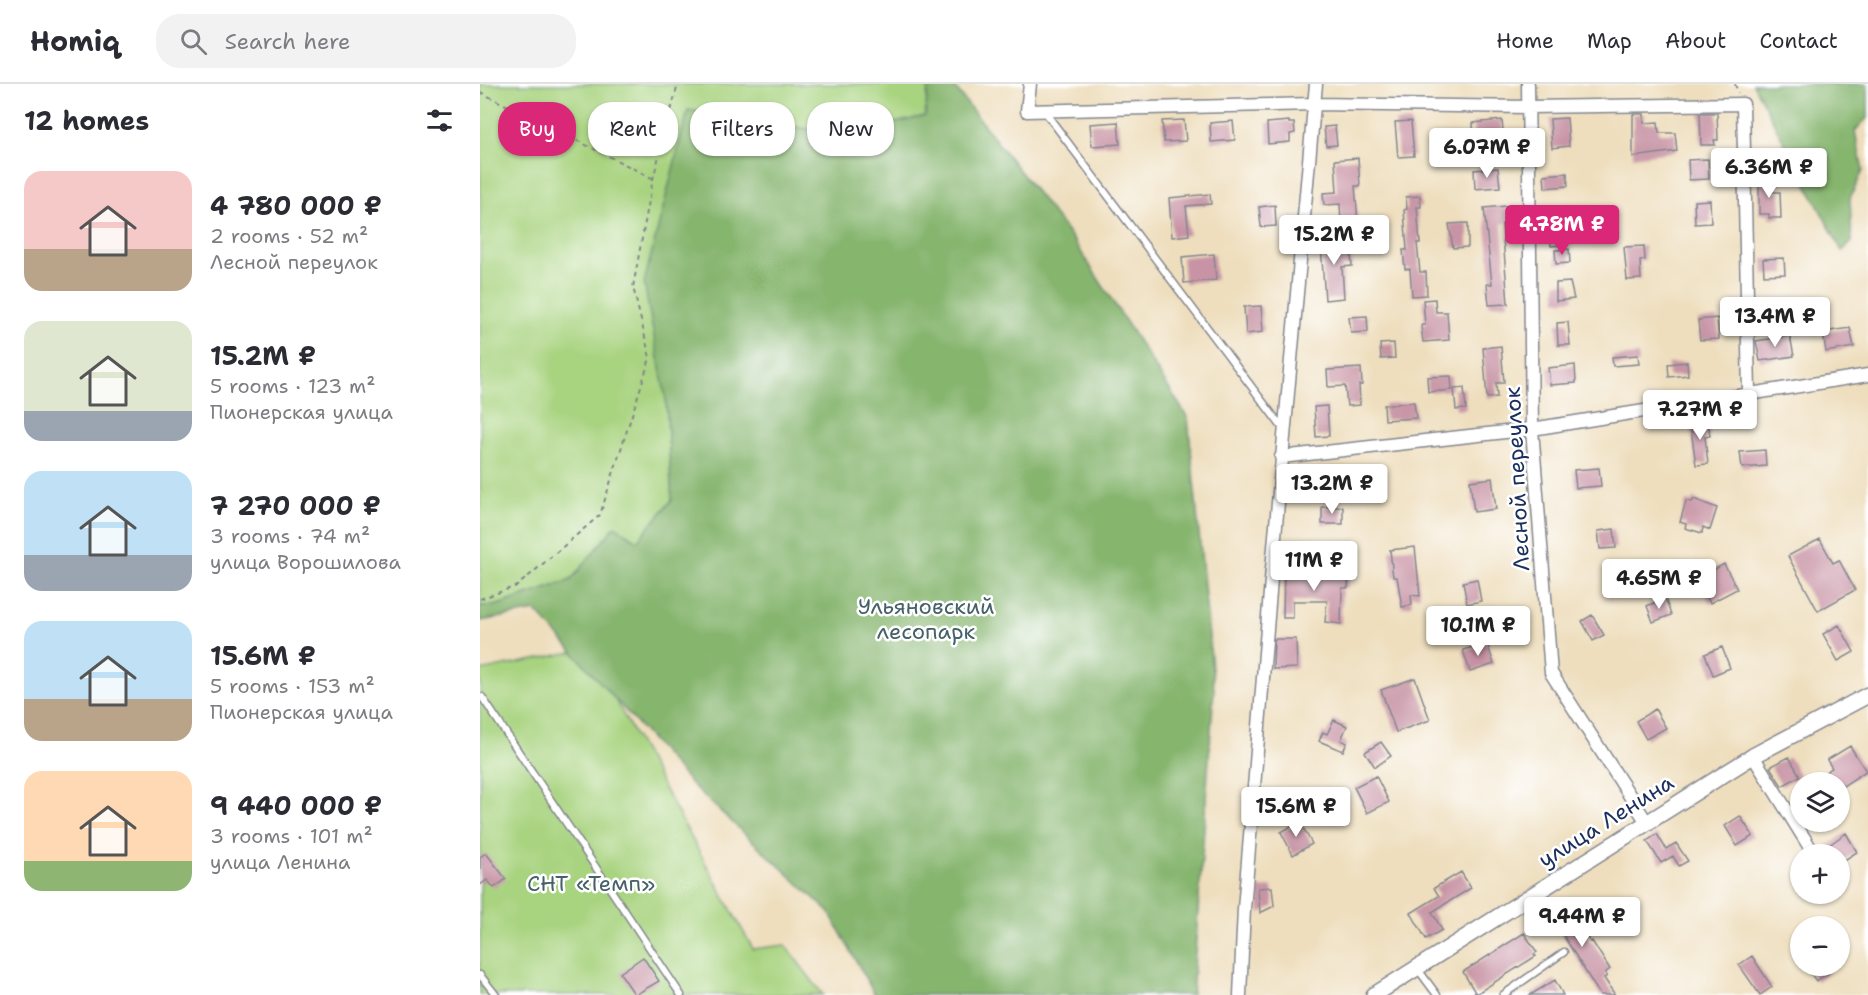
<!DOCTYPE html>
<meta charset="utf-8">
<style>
:root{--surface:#fff;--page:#f2f2f3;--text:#2b2b33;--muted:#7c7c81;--line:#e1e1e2;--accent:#db2777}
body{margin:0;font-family:"Shantell Sans",sans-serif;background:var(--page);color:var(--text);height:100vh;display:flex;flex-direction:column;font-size:22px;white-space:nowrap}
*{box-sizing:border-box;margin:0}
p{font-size:20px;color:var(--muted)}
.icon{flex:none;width:33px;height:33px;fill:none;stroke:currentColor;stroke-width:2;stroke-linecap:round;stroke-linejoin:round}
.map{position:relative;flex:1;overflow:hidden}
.sheet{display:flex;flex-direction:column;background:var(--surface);width:480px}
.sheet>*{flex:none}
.guide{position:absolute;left:18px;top:18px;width:570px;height:54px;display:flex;gap:12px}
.fabs{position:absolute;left:1310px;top:688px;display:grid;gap:12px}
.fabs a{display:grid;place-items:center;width:60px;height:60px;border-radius:50%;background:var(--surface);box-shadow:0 2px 4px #0004;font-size:30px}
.price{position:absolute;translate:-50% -51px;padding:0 14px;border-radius:6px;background:#fff;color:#222;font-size:20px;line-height:39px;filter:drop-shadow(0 2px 3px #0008)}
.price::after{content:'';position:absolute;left:50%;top:36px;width:18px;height:14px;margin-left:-9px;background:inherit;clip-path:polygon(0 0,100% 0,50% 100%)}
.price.current{background:var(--accent);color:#fff}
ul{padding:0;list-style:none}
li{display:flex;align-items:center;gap:18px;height:150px;padding:0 24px}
li span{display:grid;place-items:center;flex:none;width:168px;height:120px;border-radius:18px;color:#555}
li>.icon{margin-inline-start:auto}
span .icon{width:72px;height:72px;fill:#fffc;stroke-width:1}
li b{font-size:26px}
h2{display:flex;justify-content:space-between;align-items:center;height:72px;padding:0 24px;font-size:26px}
.chip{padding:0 21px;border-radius:24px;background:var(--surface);box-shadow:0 2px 4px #0004;font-size:21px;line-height:54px}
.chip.current{background:var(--accent);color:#fff}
header{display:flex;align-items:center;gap:36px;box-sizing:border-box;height:84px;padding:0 30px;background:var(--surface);border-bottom:2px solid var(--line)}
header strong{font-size:28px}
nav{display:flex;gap:33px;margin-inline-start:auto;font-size:21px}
.search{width:420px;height:54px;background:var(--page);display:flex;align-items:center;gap:15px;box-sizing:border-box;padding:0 21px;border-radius:24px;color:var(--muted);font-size:22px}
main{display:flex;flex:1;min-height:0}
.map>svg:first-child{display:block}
.green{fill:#a8d37f;stroke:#62816e;stroke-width:1.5}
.forest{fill:#86b56e;stroke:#507266;stroke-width:1.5}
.building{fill:#c894a5}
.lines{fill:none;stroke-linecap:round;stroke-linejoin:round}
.service-casing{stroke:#84868e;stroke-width:9}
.minor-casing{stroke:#84868e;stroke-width:15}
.tertiary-casing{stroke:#84868e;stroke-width:18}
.path{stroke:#84868e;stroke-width:2;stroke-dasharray:4.5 4.5;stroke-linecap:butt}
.service{stroke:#fff;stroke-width:6}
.minor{stroke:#fff;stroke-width:12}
.tertiary{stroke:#fff;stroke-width:15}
.labels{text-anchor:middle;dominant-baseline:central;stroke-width:5;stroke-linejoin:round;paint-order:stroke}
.street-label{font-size:22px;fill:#1b2f5e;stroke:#fff}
.park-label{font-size:22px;fill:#456068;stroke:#fff}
</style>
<header>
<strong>Homiq</strong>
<div class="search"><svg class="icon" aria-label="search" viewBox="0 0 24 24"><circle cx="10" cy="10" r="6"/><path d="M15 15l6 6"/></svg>Search here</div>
<nav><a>Home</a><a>Map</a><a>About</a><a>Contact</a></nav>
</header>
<main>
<section class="sheet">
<h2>12 homes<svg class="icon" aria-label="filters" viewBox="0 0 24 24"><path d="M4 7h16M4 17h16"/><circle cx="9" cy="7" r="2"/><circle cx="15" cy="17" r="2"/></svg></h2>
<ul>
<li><span style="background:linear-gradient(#f6c9c9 65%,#b9a48a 0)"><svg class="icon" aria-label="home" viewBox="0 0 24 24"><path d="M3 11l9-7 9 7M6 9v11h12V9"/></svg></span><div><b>4 780 000 ₽</b><p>2 rooms · 52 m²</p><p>Лесной переулок</p></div></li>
<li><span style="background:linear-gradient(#dfe7d0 75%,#9aa5b1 0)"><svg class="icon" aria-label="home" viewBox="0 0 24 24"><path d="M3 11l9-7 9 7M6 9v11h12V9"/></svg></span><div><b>15.2M ₽</b><p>5 rooms · 123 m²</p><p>Пионерская улица</p></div></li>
<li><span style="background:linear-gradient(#bfe0f5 70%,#9aa5b1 0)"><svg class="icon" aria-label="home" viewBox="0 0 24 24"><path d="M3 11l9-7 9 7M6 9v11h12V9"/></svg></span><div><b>7 270 000 ₽</b><p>3 rooms · 74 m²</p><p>улица Ворошилова</p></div></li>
<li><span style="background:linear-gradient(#bfe0f5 65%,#b9a48a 0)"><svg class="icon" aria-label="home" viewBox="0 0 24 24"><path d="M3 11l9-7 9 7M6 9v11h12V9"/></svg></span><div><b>15.6M ₽</b><p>5 rooms · 153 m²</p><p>Пионерская улица</p></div></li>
<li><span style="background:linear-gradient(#ffd9b3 75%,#8fb573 0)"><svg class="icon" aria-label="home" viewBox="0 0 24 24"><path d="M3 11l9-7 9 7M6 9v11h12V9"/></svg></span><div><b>9 440 000 ₽</b><p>3 rooms · 101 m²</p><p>улица Ленина</p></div></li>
</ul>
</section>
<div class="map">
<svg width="1388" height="911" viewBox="0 0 1388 911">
<rect width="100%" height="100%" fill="#fff"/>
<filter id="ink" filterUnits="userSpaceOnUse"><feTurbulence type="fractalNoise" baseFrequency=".0167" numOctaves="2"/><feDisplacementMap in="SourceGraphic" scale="12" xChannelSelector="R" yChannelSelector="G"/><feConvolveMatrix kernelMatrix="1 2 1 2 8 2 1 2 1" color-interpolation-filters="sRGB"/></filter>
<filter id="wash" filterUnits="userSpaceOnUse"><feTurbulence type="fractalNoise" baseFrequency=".008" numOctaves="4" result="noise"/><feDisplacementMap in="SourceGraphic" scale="24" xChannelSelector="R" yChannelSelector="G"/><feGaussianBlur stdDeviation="1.35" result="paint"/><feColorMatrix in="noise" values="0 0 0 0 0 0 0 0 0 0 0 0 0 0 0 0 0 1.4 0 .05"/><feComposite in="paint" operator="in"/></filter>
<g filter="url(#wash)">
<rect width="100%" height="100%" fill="#eedebd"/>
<path class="green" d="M0,0H444L448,4L445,32L365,51L208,26L186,316L192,416L157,458L135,443L91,496L15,522H0Z
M107,565L273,865L305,861L343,911H0V587Z"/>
<path class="forest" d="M444,0H472L592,154L708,334L734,605L712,911H395L349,828L213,702L56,527L0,537V522H15L91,496L135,442L157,457L192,416L186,316L164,199L208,26L365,51L445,32L448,5Z
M1273,0H1388V33L1375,47L1383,87L1370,114L1372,158L1362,167Z"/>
<g id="blocks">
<path class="building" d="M1220,29H1237L1238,56H1234L1235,61H1221Z
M1153,30H1164V39L1178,38L1179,49H1195L1197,67L1153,73Z
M1087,34L1089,62L1072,64L1070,35Z
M704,36L706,57L684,58L682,37Z
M1022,36L1024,58L994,60L993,39Z
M753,37L755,56L731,58L730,39Z
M809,37V39H814L815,49L810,50V58L788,60L787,39Z
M931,37L934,72L918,73L915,38Z
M638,38L640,60L612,62L610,40Z
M855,42L857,61L846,62L844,43Z
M878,74L880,102H875L878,138L861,139L860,120L844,121L843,109L857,108L855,76Z
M1228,75L1229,95L1209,96L1208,76Z
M1018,84L1020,103L995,105L994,86Z
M1087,89L1088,102L1065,104L1064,91Z
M1289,90L1290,108H1300L1301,134H1289V130H1279V91Z
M730,110L731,120L706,122L709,151L692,153L689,114Z
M940,112L941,123H937L940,159H937L940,188H946L947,211L932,212L930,185H925L923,166H927L924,126L927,125L926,113Z
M1230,116L1231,139L1215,140L1214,117Z
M795,121L796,142L781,143L779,123Z
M1026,122L1027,139L1022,140L1028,220L1009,221L1007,200H1012L1004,124Z
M1090,125L1092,140L1081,141L1083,161L1071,162L1068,127Z
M988,139V163L973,164L969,140Z
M852,148L853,161L870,160L872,182L862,183L864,214L845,216L840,149Z
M1164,162L1165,176L1160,177L1161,195L1147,196L1144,163Z
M1089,165L1090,179L1076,180L1075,166Z
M734,170L736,196L704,199L702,173Z
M1304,174L1305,190L1284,191L1283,175Z
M1090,198L1094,215L1076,217V199Z
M955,215L956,228H967L969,256L943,258L941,241H945L943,216Z
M781,222L783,248L766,250L764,223Z
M887,232L888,248L871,249L869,233Z
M1237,234L1239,255L1220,256L1218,236Z
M1088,238L1090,261H1078L1077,239Z
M1370,244L1374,263L1346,268L1343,248Z
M1310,252L1314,272L1280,277L1276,257Z
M914,259L915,274L901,275L900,260Z
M1021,262L1024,299H1016L1017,313L1007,314L1003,264Z
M1158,271L1159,280L1133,282L1132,273Z
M1207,278L1208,291L1189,293L1188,280Z
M1095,281L1096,299L1070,301L1068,284Z
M881,284L882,301H879L880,321L867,322L865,302L848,303L847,286Z
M971,292L972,306L948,308L947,293Z
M984,304L986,325L976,326L974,305Z
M934,318L936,334L905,336L904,321Z
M847,322L849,352L836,353L834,323Z
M1228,336L1230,352L1225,353L1228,380L1216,381L1210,338Z
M1285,366L1286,382L1262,384L1260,368Z
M1119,384L1121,402L1096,404L1094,386Z
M1012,394L1016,425L994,428L990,397Z
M1214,415L1237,424L1230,446L1223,443L1222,449L1205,444L1206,440L1200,438L1206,417L1212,418Z
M842,423H863V440H842Z
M1134,445L1136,464L1120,465L1118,447Z
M1340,455L1353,479L1359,476L1375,506L1338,527L1308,472Z
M935,463L940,512L931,511L932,521L922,523L917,493H913L910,466Z
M1244,480L1257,505L1230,519L1217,495Z
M804,483H817V490H869L868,504H862L861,540L845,538L847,517H813V534H803Z
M997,495L1001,517L987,520L983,498Z
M1185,514L1191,531L1173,538L1167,522Z
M1112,531L1124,551L1113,557L1102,537Z
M1359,541L1374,568L1358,577L1343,550Z
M794,555H816L817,584L793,585Z
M1007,559L1014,580L990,588L983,566Z
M1242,563L1250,584L1233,591L1225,570Z
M935,594L950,636L916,648L901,606Z
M1175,625L1186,644L1166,655L1156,637Z
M854,636L867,642L861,656L867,659L863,667L839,657L843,648L847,650Z
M901,658L911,672L895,683L885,668Z
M1370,662L1386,687L1363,702L1361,699H1329L1352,684L1347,676Z
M1309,673L1320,692L1302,702L1290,683Z
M896,692L909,718L887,729L874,703Z
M1260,732L1273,752L1257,762L1245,742Z
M820,738L832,760L813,771L801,748Z
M1366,749L1377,768L1363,777L1359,771H1335Z
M1177,750L1186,765L1196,759L1208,777L1199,782L1193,772L1181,779L1167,757Z
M6,769L26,795L14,804L7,796L0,801V773Z
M981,788L991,804L952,828L962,846L946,855L931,829L959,812L954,804Z
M792,803L794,822L780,829L778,804Z
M1074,817L1079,825L1085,822L1099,845L1101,844L1110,858L1112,857L1130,885L1125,889L1127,892L1124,894L1135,911H1120L1065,822Z
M1044,849L1057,868L1054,870L1056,872L996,910L983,888Z
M1272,872L1292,903L1280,911L1259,881Z
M163,873L179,897L155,911L140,889Z
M1334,882H1345L1349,889L1336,897L1328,886Z
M1075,896L1083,911H1050Z"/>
</g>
</g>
<g filter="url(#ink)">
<use href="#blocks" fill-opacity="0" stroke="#84868e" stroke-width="1.5"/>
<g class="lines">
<g class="service-casing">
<path id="service" d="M565,28L804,346
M2,613L201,911
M937,884L957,911
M0,891L16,911
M1023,911L1084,868"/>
</g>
<g class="minor-casing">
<path id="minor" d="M550,0L547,27L834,20L1048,23L1263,20L1269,309
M1048,0L1052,345L1071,589L1166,737
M801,373L1052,345L1388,291
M1273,672L1329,762
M760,911L764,825L791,496L836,0"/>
</g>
<g class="tertiary-casing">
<path id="tertiary" d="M894,911L1273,672L1388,611"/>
</g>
<path class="path" d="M1255,0L1258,9
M0,8L172,94
M0,515L37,502L120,431L170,274L153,203L173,95L198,0"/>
<use href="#service" class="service"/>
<use href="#minor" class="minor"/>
<use href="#tertiary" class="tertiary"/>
</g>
</g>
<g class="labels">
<g class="street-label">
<text transform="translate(1037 395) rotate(-93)">Лесной переулок</text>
<text transform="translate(1126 737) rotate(-32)">улица Ленина</text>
</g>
<g class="park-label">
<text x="446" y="522">Ульяновский<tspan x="446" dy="25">лесопарк</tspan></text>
<text x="111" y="799">СНТ «Темп»</text>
</g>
</g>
</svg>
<div class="fabs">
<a><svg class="icon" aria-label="layers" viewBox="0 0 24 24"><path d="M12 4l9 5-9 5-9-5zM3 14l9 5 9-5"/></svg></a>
<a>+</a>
<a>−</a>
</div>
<b class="price" style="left:1007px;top:95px">6.07M ₽</b>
<b class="price" style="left:1289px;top:115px">6.36M ₽</b>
<b class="price current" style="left:1082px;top:172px">4.78M ₽</b>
<b class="price" style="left:854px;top:182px">15.2M ₽</b>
<b class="price" style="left:1295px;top:264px">13.4M ₽</b>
<b class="price" style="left:1220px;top:357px">7.27M ₽</b>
<b class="price" style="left:852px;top:431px">13.2M ₽</b>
<b class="price" style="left:834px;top:508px">11M ₽</b>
<b class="price" style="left:1179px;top:526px">4.65M ₽</b>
<b class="price" style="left:998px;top:573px">10.1M ₽</b>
<b class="price" style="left:816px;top:754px">15.6M ₽</b>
<b class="price" style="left:1102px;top:864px">9.44M ₽</b>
<div class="guide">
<a class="chip current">Buy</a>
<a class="chip">Rent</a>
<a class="chip">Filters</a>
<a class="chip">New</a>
</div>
</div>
</main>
